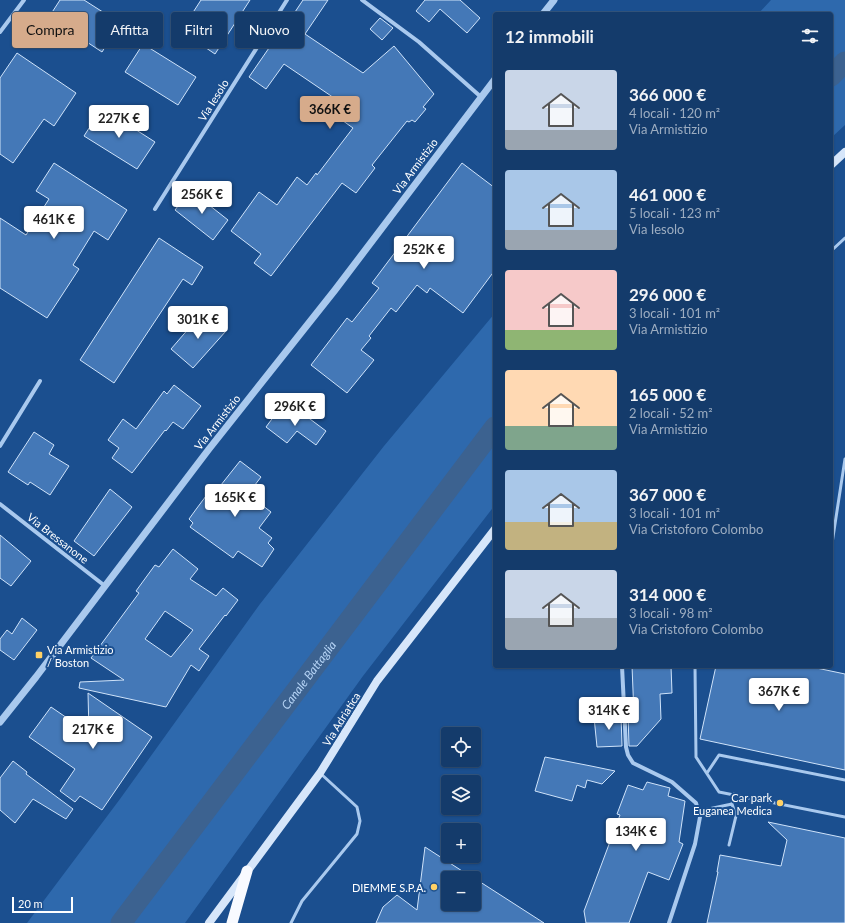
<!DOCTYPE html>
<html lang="it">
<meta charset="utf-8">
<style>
:root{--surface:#143b6b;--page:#214673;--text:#f1f3f6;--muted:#9dadc1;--line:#33557e;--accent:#d6ab8b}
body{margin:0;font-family:Lato,sans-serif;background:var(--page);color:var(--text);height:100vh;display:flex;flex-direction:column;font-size:15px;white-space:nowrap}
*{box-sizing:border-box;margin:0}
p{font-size:13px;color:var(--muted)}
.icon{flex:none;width:22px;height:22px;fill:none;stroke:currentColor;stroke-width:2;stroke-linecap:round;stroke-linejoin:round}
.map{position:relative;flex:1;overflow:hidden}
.side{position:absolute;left:493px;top:12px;width:340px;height:656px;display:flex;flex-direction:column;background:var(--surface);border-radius:4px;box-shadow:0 1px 3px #0004,0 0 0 1px var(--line)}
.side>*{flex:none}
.hud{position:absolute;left:12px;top:12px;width:380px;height:36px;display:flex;gap:8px}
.fabs{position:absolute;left:441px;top:727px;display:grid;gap:8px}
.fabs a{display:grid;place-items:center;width:40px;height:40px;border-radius:4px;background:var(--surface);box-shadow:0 1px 3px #0004,0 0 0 1px var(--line);font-size:20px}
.scale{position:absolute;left:12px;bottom:10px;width:61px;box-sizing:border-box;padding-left:4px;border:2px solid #fff;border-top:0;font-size:11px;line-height:14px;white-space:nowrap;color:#fff;-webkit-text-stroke:3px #1b4f8f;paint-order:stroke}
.price{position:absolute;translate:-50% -34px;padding:0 9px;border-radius:4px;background:#fff;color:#222;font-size:13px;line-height:26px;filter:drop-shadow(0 1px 2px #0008)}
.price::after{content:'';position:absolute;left:50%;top:24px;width:12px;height:9px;margin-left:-6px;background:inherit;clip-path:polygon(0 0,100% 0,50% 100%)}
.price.current{background:var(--accent);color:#111}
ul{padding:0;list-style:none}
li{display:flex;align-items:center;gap:12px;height:100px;padding:0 12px}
li span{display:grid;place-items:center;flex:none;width:112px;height:80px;border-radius:4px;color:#555}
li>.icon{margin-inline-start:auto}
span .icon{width:48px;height:48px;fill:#fffc;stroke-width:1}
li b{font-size:17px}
h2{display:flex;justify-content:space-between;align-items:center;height:48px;padding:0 12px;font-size:17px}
.tag{padding:0 14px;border-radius:4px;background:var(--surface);box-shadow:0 1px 3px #0004,0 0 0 1px var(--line);font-size:14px;line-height:36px}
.tag.current{background:var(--accent);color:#111}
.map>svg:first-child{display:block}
.green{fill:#2e69ad}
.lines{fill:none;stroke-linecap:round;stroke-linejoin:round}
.canal{stroke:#3c6290;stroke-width:21}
.building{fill:#4478b7;stroke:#cfe3fa;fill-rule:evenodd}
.service{stroke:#a9c9ee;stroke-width:3}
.minor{stroke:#a9c9ee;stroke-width:4}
.tertiary{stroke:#a9c9ee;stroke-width:7}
.secondary{stroke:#d6e6fa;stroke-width:8}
.trunk{stroke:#f8faff;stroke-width:11}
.poi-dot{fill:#ffd166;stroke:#1b4f8f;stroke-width:1.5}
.labels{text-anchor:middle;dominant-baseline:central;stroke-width:4;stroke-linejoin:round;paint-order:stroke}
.street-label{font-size:11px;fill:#fff;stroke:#1b4f8f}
.poi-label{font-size:11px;fill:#fff;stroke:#1b4f8f;text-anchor:end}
.water-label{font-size:12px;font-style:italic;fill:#b5d3f5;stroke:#1b4f8f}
</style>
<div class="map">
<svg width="845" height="923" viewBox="0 0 845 923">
<rect width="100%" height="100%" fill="#1b4f8f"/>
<path class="green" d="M771,0H845V125L831,138V14H758Z
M495,313V505L363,676L185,923H27L120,799L260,604L384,446Z"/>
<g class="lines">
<g class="canal">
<path d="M831,76L845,62"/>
<path id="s1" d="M121,923L495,427"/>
</g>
</g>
<path class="building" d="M60,0H84L120,23L102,52L49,17Z
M201,0H250L215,54L181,31Z
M303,0H328L305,34L363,73L394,46L434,94L423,107L426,109L415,122L412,120L409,122L407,121L372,165L375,168L356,193L342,183L271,276L254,263L261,254L231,231L259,192L277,205L297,177L307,185L316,173L317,175L353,128L332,113L340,102L284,64L266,89L249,77L280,32L281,33Z
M425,0H460L480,18L467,33L440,9L429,22L416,11Z
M380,18L393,28L382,40L370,29Z
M143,44L196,77L178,105L125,72Z
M17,53L76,93L54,126L44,119L13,163L0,154V78Z
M102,108L155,142L137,169L84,136Z
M54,163L127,210L108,240L94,231L73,265L79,269L47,318L0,288V218L26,235L49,199L36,191Z
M462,163L495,188V270L463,313L430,288L427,293L417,285L396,312L391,308L369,336L371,338L361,350L374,360L347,393L311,365L347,318L352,322L379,288L372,283Z
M190,190L228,220L213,240L175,210Z
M159,238L203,267L192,285L183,279L114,383L80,360Z
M203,312L226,331L193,368L171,349Z
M174,385L201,406L183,429L173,422L166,431L165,430L132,473L112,458L119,448L108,440L123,419L136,429L164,391L167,394Z
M280,408L296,421L302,413L326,431L316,445L297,431L287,443L266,427Z
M34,432L54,445L49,454L69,466L50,495L30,482L28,485L8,472Z
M240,461L261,477L248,494L271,512L259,528L272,538L268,543L274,549L262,567L238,551L233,558L190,527L193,523L189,519L197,508L209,492L213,495Z
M110,489L132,507L94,556L74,541Z
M0,535L31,561L11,586L0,578Z
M173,549L198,569L190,579L216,596L223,588L238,600L226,616L225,615L199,649L209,656L199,671L191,665L166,707L79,688L80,682L124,680L91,658L139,593L136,591L155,565L159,567ZM165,611L193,630L171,657L145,639Z
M22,618L37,630L14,660L0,650V639L7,630L12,634Z
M632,666H671L672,693L660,694L661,719L637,746H629L628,715H634Z
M716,666H807L845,674V770L700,739Z
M88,693L152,737L102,810L80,796L75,802L60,791L75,769L29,737L51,707L89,733Z
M621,715L622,746L597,747L594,717Z
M545,757L591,766L615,771L602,784L587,780L585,788L577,785L572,801L535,791Z
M13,761L27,772L26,774L73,809L66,819L33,799L15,823L0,810V778Z
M647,782L670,788L668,796L685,801L679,842L683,844L669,880L648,872L629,923H586L584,911L620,815L617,814L628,785L643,790Z
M768,822L845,838V923H707L718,872H717L720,855L781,866L787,840Z
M425,847L473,878H448V904H474V878L544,923H376L383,907L397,895L417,910Z"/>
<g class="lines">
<path class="service" d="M831,251L845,238
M831,550L845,459
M695,666L696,757L719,792L845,817
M707,773L719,755L845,780
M699,811L732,804L734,794
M729,845L736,816L732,804
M291,923L302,901L357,834L360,821L357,807L320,773"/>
<path class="minor" d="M362,0L419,42L481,97
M0,32L24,0
M155,209L287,0
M0,446L40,381
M0,504L105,586
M622,666L626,747L628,755L633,763L672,782L696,803L700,817L695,844L669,923"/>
<path class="tertiary" d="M543,14L554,0
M0,722L36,677L209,449L335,290L495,79"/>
<path class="secondary" d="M831,165L845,152
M209,923L320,773L377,681L495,529"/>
<path class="trunk" d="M232,923L247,871"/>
</g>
<g class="poi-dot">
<rect x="35" y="651" width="8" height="8" rx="2"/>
<circle cx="780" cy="803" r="4"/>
<circle cx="434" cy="887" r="4"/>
</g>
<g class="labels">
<g class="street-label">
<text transform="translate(213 100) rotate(-58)">Via Iesolo</text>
<text transform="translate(415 166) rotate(-53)">Via Armistizio</text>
<text transform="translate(217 422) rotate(-52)">Via Armistizio</text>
<text transform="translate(58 538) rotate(38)">Via Bressanone</text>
<text transform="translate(341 719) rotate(-58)">Via Adriatica</text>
</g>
<g class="poi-label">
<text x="47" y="649" text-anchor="start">Via Armistizio<tspan x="47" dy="13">/ Boston</tspan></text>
<text x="772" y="797">Car park<tspan x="772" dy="13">Euganea Medica</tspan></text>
<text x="426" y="887">DIEMME S.P.A.</text>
</g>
<g class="water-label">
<text stroke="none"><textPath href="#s1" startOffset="311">Canale Battaglia</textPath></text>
</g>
</g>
</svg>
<div class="fabs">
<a><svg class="icon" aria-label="locate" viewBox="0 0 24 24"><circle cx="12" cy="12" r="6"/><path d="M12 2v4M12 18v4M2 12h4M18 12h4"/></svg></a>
<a><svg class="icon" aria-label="layers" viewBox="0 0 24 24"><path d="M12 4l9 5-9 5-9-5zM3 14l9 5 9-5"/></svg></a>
<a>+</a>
<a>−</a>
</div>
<div class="scale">20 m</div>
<b class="price current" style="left:330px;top:130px">366K €</b>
<b class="price" style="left:119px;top:139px">227K €</b>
<b class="price" style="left:202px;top:215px">256K €</b>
<b class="price" style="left:54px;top:240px">461K €</b>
<b class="price" style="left:424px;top:270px">252K €</b>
<b class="price" style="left:198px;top:340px">301K €</b>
<b class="price" style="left:295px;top:427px">296K €</b>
<b class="price" style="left:235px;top:518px">165K €</b>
<b class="price" style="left:779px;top:712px">367K €</b>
<b class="price" style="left:609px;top:731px">314K €</b>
<b class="price" style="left:93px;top:750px">217K €</b>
<b class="price" style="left:636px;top:852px">134K €</b>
<div class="hud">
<a class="tag current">Compra</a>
<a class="tag">Affitta</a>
<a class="tag">Filtri</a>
<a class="tag">Nuovo</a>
</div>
<section class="side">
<h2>12 immobili<svg class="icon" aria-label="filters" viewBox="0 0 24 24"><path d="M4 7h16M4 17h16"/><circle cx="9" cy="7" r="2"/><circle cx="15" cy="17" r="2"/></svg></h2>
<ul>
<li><span style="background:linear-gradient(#c9d6e8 75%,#9aa5b1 0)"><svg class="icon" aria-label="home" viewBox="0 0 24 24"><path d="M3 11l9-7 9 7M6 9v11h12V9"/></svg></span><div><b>366 000 €</b><p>4 locali · 120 m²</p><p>Via Armistizio</p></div></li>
<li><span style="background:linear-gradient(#a9c7e8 75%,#9aa5b1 0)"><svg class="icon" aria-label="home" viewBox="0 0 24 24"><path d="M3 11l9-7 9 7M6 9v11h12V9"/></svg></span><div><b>461 000 €</b><p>5 locali · 123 m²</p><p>Via Iesolo</p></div></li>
<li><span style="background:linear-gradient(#f6c9c9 75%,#8fb573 0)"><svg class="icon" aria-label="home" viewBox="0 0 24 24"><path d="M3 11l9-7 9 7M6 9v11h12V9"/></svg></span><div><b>296 000 €</b><p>3 locali · 101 m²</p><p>Via Armistizio</p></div></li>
<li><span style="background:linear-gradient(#ffd9b3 70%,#7fa58c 0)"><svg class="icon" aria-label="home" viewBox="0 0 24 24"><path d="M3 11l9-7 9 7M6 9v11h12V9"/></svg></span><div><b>165 000 €</b><p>2 locali · 52 m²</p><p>Via Armistizio</p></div></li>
<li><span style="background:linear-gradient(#a9c7e8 65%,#c2b280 0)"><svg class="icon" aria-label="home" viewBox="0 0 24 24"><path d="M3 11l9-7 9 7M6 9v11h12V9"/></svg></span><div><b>367 000 €</b><p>3 locali · 101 m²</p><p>Via Cristoforo Colombo</p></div></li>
<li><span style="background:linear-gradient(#c9d6e8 60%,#9aa5b1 0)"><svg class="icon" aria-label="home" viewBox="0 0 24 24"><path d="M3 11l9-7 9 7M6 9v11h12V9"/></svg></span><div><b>314 000 €</b><p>3 locali · 98 m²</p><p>Via Cristoforo Colombo</p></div></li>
</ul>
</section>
</div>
